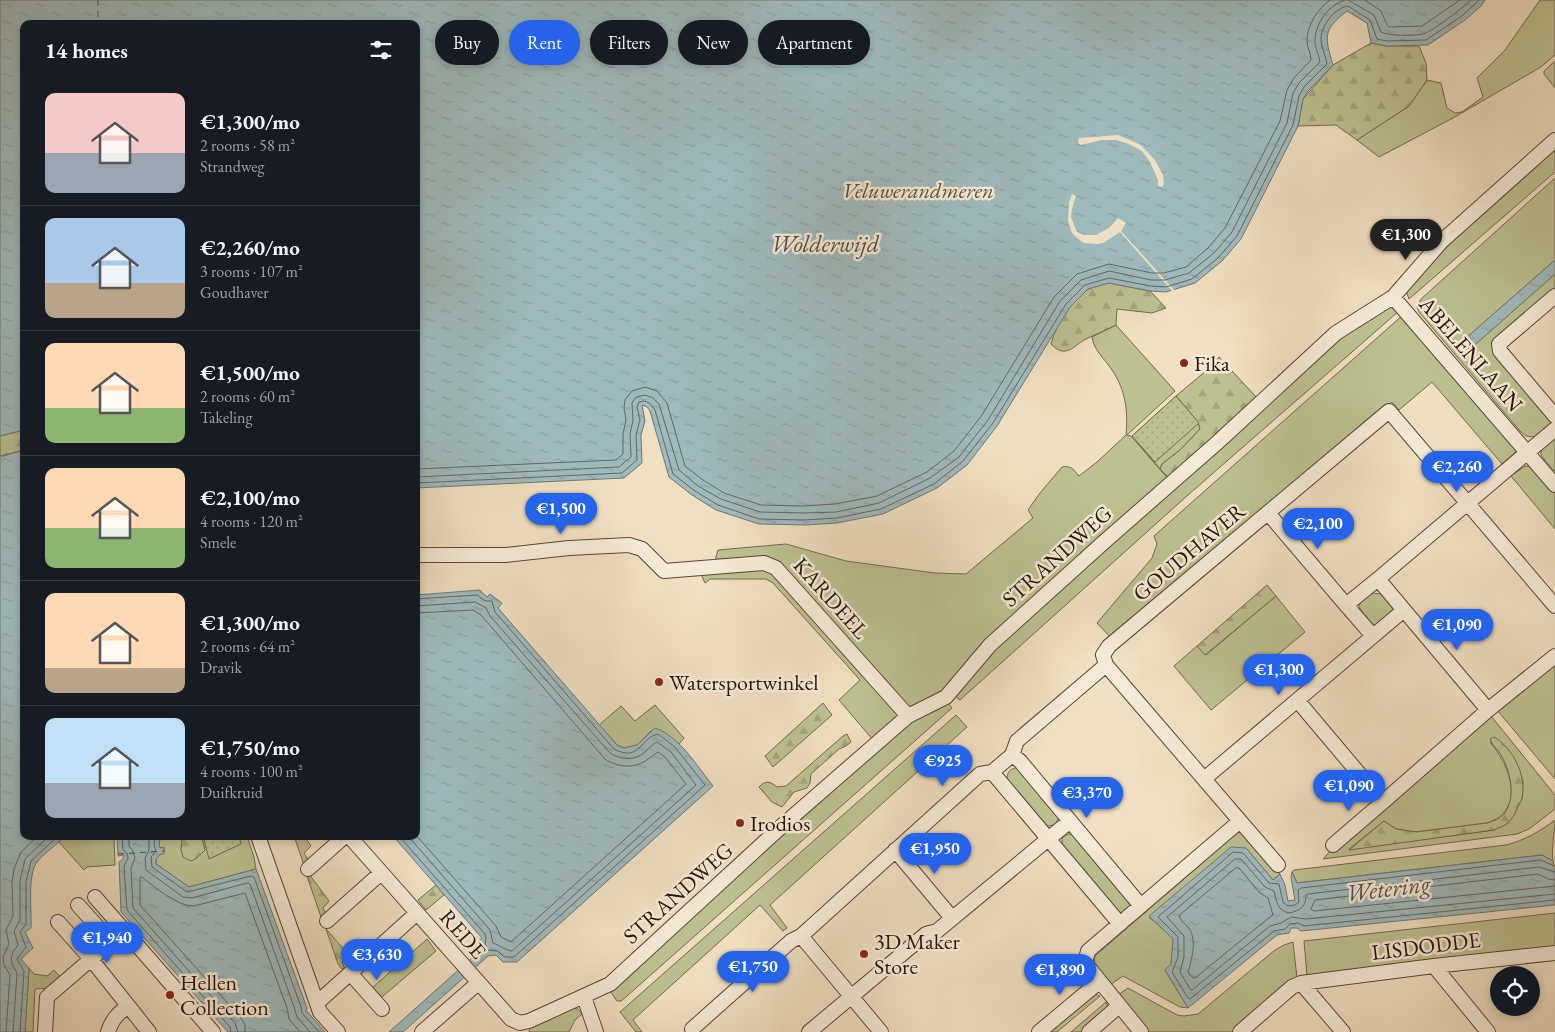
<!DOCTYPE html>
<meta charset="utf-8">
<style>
:root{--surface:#171b24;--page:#242831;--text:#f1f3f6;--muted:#9ea1a6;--line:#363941;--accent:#2563eb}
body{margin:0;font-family:"EB Garamond",serif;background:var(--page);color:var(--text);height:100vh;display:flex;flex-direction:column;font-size:19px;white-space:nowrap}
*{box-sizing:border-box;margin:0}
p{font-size:16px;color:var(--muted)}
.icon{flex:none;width:28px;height:28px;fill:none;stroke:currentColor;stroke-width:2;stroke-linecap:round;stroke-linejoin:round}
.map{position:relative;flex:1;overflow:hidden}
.panel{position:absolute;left:20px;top:20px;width:400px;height:820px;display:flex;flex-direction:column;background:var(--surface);border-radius:10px;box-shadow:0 2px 8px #0003}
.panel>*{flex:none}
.hud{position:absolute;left:435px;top:20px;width:475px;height:45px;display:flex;gap:10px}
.fabs{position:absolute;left:1490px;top:966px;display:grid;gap:10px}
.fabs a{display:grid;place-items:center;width:50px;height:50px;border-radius:50%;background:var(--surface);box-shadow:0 2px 8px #0003;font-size:25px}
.price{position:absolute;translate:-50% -42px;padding:0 11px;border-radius:18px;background:var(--accent);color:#fff;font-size:16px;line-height:32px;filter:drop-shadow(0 1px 2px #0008)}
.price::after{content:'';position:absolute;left:50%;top:30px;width:15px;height:11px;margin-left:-8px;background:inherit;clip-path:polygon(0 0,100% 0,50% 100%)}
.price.on{background:#222;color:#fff}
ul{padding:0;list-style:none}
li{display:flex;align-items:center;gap:15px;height:125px;padding:0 25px}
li+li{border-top:1px solid var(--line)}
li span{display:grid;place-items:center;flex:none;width:140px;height:100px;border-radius:10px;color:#555}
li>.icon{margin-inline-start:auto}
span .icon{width:60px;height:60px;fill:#fffc;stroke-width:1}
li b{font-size:21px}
h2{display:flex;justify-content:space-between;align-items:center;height:60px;padding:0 25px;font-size:21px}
.chip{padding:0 18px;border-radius:22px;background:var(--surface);box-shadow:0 2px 8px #0003;font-size:18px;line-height:45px}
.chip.on{background:var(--accent);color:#fff}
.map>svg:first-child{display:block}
.green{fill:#bdc190;stroke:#726a4d;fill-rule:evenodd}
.forest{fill:url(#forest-firs);stroke:#726a4d}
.park{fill:url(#park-dots);stroke:#726a4d}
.water{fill:url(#water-ripples);stroke:#6f7775}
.pier{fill:#f0dfc1}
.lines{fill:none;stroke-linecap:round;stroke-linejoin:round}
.shore{stroke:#646664;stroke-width:1}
.ferry{stroke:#524d49;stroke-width:1;stroke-dasharray:6 5;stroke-linecap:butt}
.minor-casing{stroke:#5a4538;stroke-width:16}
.minor{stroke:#f5ead7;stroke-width:14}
.poi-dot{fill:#8f2418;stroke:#f5ead7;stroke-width:2}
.labels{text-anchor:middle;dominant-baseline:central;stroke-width:5;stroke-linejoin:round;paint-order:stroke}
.park-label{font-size:22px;font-style:italic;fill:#5c4f39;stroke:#f5ead7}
.street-label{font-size:22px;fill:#28120a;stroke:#f5ead7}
.poi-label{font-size:22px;fill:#28120a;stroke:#f5ead7;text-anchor:start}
.water-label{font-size:24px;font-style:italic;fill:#524d49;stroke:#f5ead7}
</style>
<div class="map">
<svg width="1555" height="1032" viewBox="0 0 1555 1032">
<defs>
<pattern id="forest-firs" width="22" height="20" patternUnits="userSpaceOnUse" patternTransform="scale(1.25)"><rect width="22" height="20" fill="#bdc190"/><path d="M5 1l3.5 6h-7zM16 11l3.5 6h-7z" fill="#a2a57b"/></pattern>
<pattern id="park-dots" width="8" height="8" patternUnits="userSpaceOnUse" patternTransform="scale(1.25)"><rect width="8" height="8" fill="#bdc190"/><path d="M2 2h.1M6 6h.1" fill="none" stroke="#a2a57b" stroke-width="1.8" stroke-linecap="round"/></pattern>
<pattern id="water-ripples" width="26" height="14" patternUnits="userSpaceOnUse" patternTransform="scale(1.25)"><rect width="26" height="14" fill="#9fbabd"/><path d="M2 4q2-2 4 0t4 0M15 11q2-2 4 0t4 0" fill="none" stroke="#899fa1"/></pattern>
</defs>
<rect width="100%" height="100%" fill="#f0dfc1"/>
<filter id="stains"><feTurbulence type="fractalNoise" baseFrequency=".004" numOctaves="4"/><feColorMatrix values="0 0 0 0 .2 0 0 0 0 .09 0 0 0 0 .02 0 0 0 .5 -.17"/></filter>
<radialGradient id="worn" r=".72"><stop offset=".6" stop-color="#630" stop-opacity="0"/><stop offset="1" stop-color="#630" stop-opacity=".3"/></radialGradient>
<path class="green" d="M1540,0H1555V55L1541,67L1453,118L1379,157L1357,140L1409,106L1427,80L1441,83L1447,108L1455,113L1462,112L1483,97L1477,78L1505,50Z
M1555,61V88L1544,74V71Z
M1555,146V172L1409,299L1406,291L1446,243Z
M1555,178V260L1465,339L1469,350L1555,274V291L1494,344L1552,422L1534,437L1526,436L1520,431L1419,312L1417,307L1421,299Z
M1391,303L1399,311L1188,495L960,700L955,696L997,644L1338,337Z
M1404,314L1516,449V452L1502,464L1432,382L1399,410L1392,402L1112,639L1097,623L1152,558L1157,544L1154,536Z
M1116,325L1175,391L1127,435L1131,436L1170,481L945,695L910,712L778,565L714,564L718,550L786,544L846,561L935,573L966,574L1033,518L1028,510L1040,493L1062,467C1071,465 1074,470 1079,476L1097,462L1126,435C1128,411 1126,391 1112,370C1105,359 1094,351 1092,337Z
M1176,396L1198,422L1200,429L1180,450L1162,464L1160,469L1132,436Z
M1555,438V473L1541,455V450Z
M1525,466L1533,467L1537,470L1555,492V529L1511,476Z
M751,564L775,572L899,713L897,719L873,740L839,700L860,680L773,583L766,579H710L705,583L700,572Z
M1372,593L1381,594L1394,609L1374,626L1365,617L1359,606L1360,603Z
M1276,596L1305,632L1211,710L1174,666L1197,646L1206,655Z
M1555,662V779L1497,710Z
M947,702L952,708L627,996L621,1001H617L610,991L620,981L918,715Z
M655,705L684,738L679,744L660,730L651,731L637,745L624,748L617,745L599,725L621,706L635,721Z
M956,715L967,727L770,905L787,928L783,931L760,905L633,1020L642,1032H636L620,1012Z
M1491,716L1555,795V809L1529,829L1517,834L1323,859L1334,847ZM1490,742L1517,764L1523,781L1522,798L1508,823L1494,830L1349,849L1384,821L1396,829L1416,832L1487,823C1527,810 1510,765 1490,742Z
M1015,768H1018L1059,817L1055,825L1047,826L1007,781C1007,774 1008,770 1015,768Z
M1555,820C1555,834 1551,847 1553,861L1542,855L1297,883L1292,872L1294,870L1506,845C1525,840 1539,832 1555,820Z
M1240,830L1280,874L1273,880L1246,848L1149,917L1174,939L1171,964L1165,970L1188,1008L1180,1007L1123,976L1110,985L1094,964L1095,956Z
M1068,834H1073L1133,904L1122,913L1116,911L1062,846V838Z
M65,836H114L115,865L87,867L84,870L59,842Z
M160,836H247L254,857L256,869L189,887L156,864V859L161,854L164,853V848H160L159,844Z
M1555,913V948L1307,976L1304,941Z
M427,939L436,951L382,997L372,988Z
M1293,942L1297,978L1291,982L1232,1032H1149L1118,995L1128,988L1177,1015L1184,1016L1198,1014L1275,950L1284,945Z
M29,968L34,974L47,976L54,970L61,978L50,988L35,989L33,1032H25Z
M1094,994L1100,996L1057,1032H1044Z
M1106,1002L1108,1007L1083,1032H1071Z
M571,1008H577L582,1014L575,1020L569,1032H529L530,1027Z"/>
<path class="forest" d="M1371,43L1386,46H1419L1426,63L1427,80L1409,106L1357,140L1336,125L1298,126L1303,99L1333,65Z
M1109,283L1150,291L1166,308L1152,313L1117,309L1116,325C1106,330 1096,334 1086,339C1074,345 1066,360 1051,344C1055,327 1073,296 1089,289C1095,286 1102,285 1109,283Z
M1219,357L1259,400L1170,479L1160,469L1162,464L1180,450L1200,429L1198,422L1176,396L1213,365Z
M24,430V450L0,456V436Z
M1267,585L1276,596L1205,655L1197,646Z
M823,703L832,715L773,767L765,756Z
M847,734L851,742L846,746L839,749L811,774L810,783L807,788L794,792L782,807L772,802L759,787C766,780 770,781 777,787L786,786L843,736Z
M1494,737C1513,748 1527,776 1522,798C1521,802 1518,806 1517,809C1515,814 1512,819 1508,823C1504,826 1498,828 1494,830L1349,850L1384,821L1396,829L1416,832L1487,823C1493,821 1500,819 1504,814C1517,797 1510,771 1501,755C1497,749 1492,745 1490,739Z
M294,836H304L311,846L304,853L309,861L304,865Z
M191,838H202L205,850L197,858L191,861L183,857L181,849L182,840Z
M309,874L329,901L323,908L326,914L323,918L321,917L307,876Z
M436,885L444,895L426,910L418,900Z
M326,929L348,954L342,961L344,968L342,969L338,964Z"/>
<path class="park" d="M1176,396L1199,423L1155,462L1132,436Z
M203,836H239L241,844L209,859Z"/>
<path class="water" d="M0,0H1485L1481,6L1465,20L1428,45L1386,46L1371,43L1367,23L1347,11C1322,30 1325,37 1333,65L1308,91L1303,99L1298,126L1241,239L1222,261L1195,283L1166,292L1150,291L1109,283L1088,289L1070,307L997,426L967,465L937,488L883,514L837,523L805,525L759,524L716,510L692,495L669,477L650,411L647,407L642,405L645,421L641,435L642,463L624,478L416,488V24H24V430L0,436Z
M1555,260V274L1469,350L1465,339Z
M24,450V836H65C57,845 44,853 37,862C27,876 32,911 31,928L25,932L33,948L21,959L29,968L25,1032H0V457Z
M480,590L487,597L490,594L502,603L498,608L617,745L624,748L637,745L655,728C680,737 697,766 713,786L517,962H503L496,955L488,956L403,1032H389L482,949L477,943L482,938L393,836H416V595Z
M117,836H160L159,844L160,848L164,847V854H161L156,859V864L189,887L256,869L307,1008L306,1010L325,1032H228L121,912L119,862L123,859V855L118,856Z
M1231,847L1246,848L1273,880L1280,874L1285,885L1288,901L1295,900L1291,877L1292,872L1297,883L1542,855L1553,861L1555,872V905L1301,931L1297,928H1291L1289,933L1277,935L1188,1008L1165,970L1171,964L1173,939L1149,916Z"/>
<path class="pier" d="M1118,135L1141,145L1155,160L1163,175L1164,184L1162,187L1158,186V180L1150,162L1142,151L1129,144L1116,140H1101L1081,145L1078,143L1079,138Z
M1072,194L1076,196L1072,209L1071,217L1077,232L1084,235H1096L1109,228L1118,218L1126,223L1121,231L1176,292H1173L1120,232L1103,243L1097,244L1084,243L1077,238L1072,233L1068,221L1069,202Z"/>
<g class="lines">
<path class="shore" d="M1348,0L1374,15L1381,32C1389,36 1414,36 1423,34C1432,32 1464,7 1471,0
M1365,0L1381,11L1387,25L1389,27L1422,26L1460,0
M416,469L616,460L623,454V434L626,420L624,408L625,400L632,391L645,387L657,391L667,403L685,466L703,480L724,493L761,505L804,506L835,504L877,496L927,472L954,451L982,415L1054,297L1077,274L1109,264L1152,273H1164L1186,267L1208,248L1225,228L1280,121L1287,90L1294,78L1311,60C1311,54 1307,47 1307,41C1307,24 1318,9 1330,0
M416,477L619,467L631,457L630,434L633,420L632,403L636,397L645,395L653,398L659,404L679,470L698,486L721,499L760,512L804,513L836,512L879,503L930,478L959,457L988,420L1060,301L1081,280L1109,271L1151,280H1165L1189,273L1214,253L1232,232L1287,123L1293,93L1299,83L1320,62C1319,55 1314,46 1315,39C1316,22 1329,5 1345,0
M416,483L622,473L637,460L636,435L640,420L637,407L639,402C647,399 651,404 655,410L673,474L695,491L718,505L759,519L804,520L837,518L881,509L934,484L963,461L993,423L1066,304L1085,285L1109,278L1151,286L1166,287L1192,279L1218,258L1237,236L1293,125L1299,96L1304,87L1327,64C1326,57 1322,49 1321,41C1320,27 1334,8 1348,6L1370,20L1377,39L1387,41L1426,40L1462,16L1479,0
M416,613L473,610L481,615L605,759C618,768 635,769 648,759C652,757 654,754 658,752L665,757L686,784L511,942L501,937L496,926L416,835
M122,836L123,850L127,853L128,858L124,866L127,910L230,1027L231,1032
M129,836V846L133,851L135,858L131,868L133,908L235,1023L238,1032
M149,836V850L145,858L146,870L183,897L192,898L247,883L250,884L294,1007L297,1017L310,1032
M155,836L154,845L156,851L151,857L152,867L187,892L251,876L254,877L301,1007L302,1013L319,1032
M399,836L485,934L486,938L485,944L488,950L497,951L505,957H514L705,785L675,747L658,734C641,737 640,763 614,749L495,612L492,601H485L477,595L416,599
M408,836L490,930L493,943C499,945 507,951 512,951L696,785L671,752L657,742C652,744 649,749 645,752C635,761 621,760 610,753L490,616L486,608L475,602L416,606
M1555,866L1540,860L1301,888L1298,890L1299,902L1295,905L1288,906L1283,902L1279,884L1269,883L1243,853L1233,852L1158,917L1178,937V957L1172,972L1188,998L1190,999L1274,931L1285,929L1290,924L1298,923L1304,926L1555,900
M1236,868H1239L1259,892L1268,898L1273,915L1265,921L1195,978H1193L1188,972C1192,959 1197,940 1189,928C1185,924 1181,921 1179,916Z
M1555,872L1539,867L1308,894L1306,895C1306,907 1300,910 1290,913C1277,911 1277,902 1274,891L1265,887L1241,859H1235L1167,917L1184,936V957L1180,972L1190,989L1192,990L1270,926L1281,923L1291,917L1306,919L1555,894
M1555,880L1548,879L1538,874L1315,900L1311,909L1314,911L1555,886
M6,1032L10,975L4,965L3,957L9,944L6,930L13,916L12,882L14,869L21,852L38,836
M13,1032L17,973L12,964L11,958L13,952L18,945L14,931L20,920V881L25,859L49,836
M20,1032L24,971L17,959L26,947L20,932L26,924V882L31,861L58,836
M245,1032V1025L241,1018L140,905V877H142C154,887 179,907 194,906L245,893L287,1008L289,1019L300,1032"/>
<path class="ferry" d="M98,0V24
M118,854L164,851"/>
<g class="minor-casing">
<path id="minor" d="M1555,296L1499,344L1500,351L1555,416
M1393,297L1555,485
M1268,513L1346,605
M416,555H506L569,548L629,545L642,549L664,571L764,563L776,568L908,716
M1378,579L1555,429
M1404,610L1488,710
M1297,700L1383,802L1488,710L1555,656
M1012,755L1020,761L1141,906
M992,772L1120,924
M1204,779L1404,610L1378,579L1346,605L1373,636
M1240,821L1106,665L1103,655L1109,646L1389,411L1555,606
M258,836L320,1012L338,1032
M349,836L511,1019L520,1023L529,1021L610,984L784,824L908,716L946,697L990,645L1104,542L1218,442L1336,333L1393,297L1442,241L1555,140
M1333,845L1383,802
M895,850L952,918
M308,869L345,836
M95,897L213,1032
M327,921L381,873
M58,922L91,959L149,1032
M801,936L881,1032
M1434,966L1488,1032
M350,973L382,1009
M1301,983L1343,1032
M584,997L596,1032
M317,1003L417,913
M692,1029L791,941L801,936L980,774L992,772L1012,755L1017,741L1106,665
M45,1032L47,997L111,942L78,905
M108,1032C111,1022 118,1012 128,1007
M422,1032L478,983
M809,1032L926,934L937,931L1070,821
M1039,1032L1099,982
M1089,1032L1119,1006
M1141,1032L1085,963L1088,951L1240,821L1278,865
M1240,1032L1292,987L1301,983L1434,966L1555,953"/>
</g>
<use href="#minor" class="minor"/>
</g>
<g class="poi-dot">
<circle cx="1184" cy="363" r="5"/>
<circle cx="659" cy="682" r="5"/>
<circle cx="740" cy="823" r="5"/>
<circle cx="864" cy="954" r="5"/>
<circle cx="170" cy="995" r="5"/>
</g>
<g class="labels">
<g class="park-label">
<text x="918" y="190">Veluwerandmeren</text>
</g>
<g class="street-label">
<text transform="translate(1471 354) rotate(49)">ABELENLAAN</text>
<text transform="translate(1189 552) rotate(-40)">GOUDHAVER</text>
<text transform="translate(1057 556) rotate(-42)">STRANDWEG</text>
<text transform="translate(831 598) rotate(48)">KARDEEL</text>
<text transform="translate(678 893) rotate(-42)">STRANDWEG</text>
<text transform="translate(463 934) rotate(49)">REDE</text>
<text transform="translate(1426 946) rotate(-7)">LISDODDE</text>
</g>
<g class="poi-label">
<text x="1194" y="363">Fika</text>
<text x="669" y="682">Watersportwinkel</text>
<text x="750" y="823">Irodios</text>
<text x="874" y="941">3D Maker<tspan x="874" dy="25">Store</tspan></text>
<text x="180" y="982">Hellen<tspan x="180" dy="25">Collection</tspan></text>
</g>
<g class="water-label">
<text x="825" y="243">Wolderwijd</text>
<text transform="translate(1388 888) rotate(-7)">Wetering</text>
</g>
</g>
<rect width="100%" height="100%" filter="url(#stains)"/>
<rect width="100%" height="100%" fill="url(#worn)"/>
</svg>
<div class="fabs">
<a><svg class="icon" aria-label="locate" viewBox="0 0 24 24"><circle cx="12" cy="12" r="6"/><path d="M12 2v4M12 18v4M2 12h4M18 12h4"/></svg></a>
</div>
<b class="price on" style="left:1406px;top:261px">€1,300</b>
<b class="price" style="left:1457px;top:493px">€2,260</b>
<b class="price" style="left:561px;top:535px">€1,500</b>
<b class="price" style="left:1318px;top:550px">€2,100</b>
<b class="price" style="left:1457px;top:651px">€1,090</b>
<b class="price" style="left:1279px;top:696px">€1,300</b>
<b class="price" style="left:943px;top:787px">€925</b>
<b class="price" style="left:1349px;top:812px">€1,090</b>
<b class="price" style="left:1087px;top:819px">€3,370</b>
<b class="price" style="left:935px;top:875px">€1,950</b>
<b class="price" style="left:107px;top:964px">€1,940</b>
<b class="price" style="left:377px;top:981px">€3,630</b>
<b class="price" style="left:753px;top:993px">€1,750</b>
<b class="price" style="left:1060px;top:996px">€1,890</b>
<div class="hud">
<a class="chip">Buy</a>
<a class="chip on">Rent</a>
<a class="chip">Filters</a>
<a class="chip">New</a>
<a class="chip">Apartment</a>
</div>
<section class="panel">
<h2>14 homes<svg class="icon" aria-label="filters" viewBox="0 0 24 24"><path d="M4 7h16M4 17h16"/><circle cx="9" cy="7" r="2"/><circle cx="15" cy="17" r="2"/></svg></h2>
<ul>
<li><span style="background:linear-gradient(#f6c9c9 60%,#9aa5b1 0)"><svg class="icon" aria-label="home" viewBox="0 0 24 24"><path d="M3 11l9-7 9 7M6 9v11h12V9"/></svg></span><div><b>€1,300/mo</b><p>2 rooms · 58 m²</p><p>Strandweg</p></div></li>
<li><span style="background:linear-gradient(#a9c7e8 65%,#b9a48a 0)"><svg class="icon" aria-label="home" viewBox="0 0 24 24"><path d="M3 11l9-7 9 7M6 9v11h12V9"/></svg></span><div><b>€2,260/mo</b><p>3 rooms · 107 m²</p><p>Goudhaver</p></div></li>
<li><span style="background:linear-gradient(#ffd9b3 65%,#8fb573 0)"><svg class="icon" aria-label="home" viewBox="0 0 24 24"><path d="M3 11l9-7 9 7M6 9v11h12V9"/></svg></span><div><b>€1,500/mo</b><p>2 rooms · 60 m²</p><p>Takeling</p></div></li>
<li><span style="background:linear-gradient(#ffd9b3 60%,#8fb573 0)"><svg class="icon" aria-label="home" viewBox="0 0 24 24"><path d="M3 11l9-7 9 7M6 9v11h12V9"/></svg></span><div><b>€2,100/mo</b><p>4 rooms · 120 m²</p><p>Smele</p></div></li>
<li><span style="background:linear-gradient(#ffd9b3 75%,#b9a48a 0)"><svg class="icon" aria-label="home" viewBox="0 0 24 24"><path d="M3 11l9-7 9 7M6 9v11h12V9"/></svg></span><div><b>€1,300/mo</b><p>2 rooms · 64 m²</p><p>Dravik</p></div></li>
<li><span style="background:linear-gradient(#bfe0f5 65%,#9aa5b1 0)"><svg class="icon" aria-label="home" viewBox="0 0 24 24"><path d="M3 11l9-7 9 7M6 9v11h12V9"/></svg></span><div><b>€1,750/mo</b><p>4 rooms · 100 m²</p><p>Duifkruid</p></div></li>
</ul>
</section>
</div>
